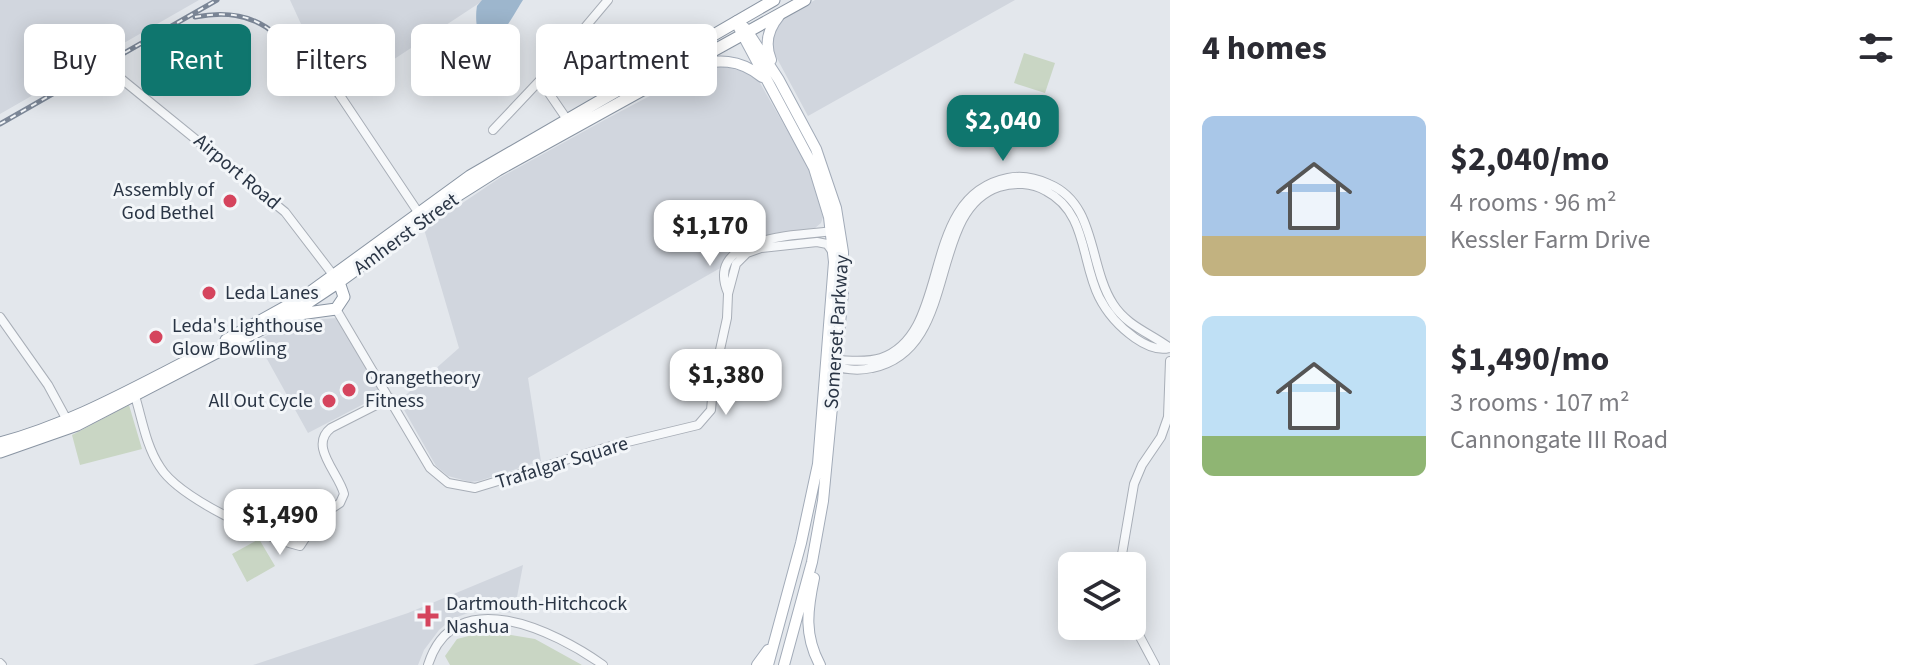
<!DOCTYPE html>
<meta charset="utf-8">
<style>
:root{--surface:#fff;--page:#f2f2f3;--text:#2b2b33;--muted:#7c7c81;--accent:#0f766e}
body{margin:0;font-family:"Source Sans 3",sans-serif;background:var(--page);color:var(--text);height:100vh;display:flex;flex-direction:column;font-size:30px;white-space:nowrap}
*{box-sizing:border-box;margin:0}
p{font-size:26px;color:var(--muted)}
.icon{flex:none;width:44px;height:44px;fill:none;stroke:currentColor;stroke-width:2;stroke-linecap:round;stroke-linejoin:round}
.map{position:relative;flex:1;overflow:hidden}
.details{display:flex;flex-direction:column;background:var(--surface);width:760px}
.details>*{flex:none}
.top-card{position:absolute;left:24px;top:24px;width:760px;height:72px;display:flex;gap:16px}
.tools{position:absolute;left:1058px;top:552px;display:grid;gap:16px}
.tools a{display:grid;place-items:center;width:88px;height:88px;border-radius:12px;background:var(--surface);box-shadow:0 4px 20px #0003;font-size:40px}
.price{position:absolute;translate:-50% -68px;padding:0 18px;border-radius:16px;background:#fff;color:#222;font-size:26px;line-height:52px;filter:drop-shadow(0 2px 4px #0008)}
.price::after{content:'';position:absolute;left:50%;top:48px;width:24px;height:18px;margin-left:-12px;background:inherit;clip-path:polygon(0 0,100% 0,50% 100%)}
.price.selected{background:var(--accent);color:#fff}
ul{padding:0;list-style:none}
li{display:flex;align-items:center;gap:24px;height:200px;padding:0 32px}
li span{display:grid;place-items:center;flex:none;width:224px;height:160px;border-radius:12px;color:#555}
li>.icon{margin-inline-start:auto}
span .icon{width:96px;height:96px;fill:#fffc;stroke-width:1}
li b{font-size:34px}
h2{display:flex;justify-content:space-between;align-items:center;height:96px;padding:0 32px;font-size:34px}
.chip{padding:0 28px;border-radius:12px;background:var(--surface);box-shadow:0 4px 20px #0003;font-size:28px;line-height:72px}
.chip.selected{background:var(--accent);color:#fff}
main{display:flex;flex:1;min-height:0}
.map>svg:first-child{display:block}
.built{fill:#d1d6de}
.green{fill:#c9d6c4}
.water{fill:#9db6cd}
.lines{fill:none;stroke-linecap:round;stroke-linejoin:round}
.minor-casing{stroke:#a8aeb7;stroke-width:10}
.major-casing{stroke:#a2abb8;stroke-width:12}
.highway-casing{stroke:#8a95a3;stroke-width:13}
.minor{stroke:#f6f8fa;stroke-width:8}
.major{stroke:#fff;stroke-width:10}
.highway{stroke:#fff;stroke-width:11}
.rail-casing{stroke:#7c8797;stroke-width:5}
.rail{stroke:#f3f6f9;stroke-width:2;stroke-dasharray:6;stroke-linecap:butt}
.poi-dot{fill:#d5445d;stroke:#f3f6f9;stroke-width:3}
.labels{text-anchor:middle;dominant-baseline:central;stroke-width:6;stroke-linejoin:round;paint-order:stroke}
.street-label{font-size:20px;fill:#2a3545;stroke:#f3f6f9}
.poi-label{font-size:20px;fill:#2a3545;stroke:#f3f6f9;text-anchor:start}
</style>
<main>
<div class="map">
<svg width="1170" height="665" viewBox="0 0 1170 665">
<rect width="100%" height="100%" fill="#e3e7ec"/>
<path class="built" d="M0,0H199L0,114Z
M290,0H484L335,98Z
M815,0H1015L808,116L773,51V40L777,27L788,15Z
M722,66L752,74L760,83L808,167L823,217L821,223L815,228L746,239L732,249L722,267L528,378L541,461L479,481L470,482L448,476L436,466L399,401L459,348L424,229L501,177L608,118L703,68Z
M337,318L383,394L308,433L257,341L293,321Z
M523,565L514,613L478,609L452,619L439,630L424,650L418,665H253L408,613Z"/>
<path class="green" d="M1024,53L1055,63L1045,93L1014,83Z
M129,405L142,449L80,465L72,435Z
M259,539L275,566L247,582L232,554Z
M488,631L535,639L582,665H450L445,656L457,639Z"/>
<path class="water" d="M482,0H523C516,10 507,31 495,37C475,47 475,17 477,6Z"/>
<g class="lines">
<g class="minor-casing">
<path id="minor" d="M119,77L285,212L337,280
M540,80L566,118
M335,88L418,212
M493,130L544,76L608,0
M728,293C703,235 801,235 834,231
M336,309L430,468L448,483L475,488L611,446L698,425L711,410L714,377L727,318L728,294L736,264L747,253L761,248L817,242L827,244L832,251
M0,317L48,385L67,420
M833,360C849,360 866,363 881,358C954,333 917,196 1008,178C1022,175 1036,178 1049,184C1097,204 1088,265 1113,304C1127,326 1150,333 1170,348
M831,364C842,370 859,371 872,368C961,350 926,211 999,187C1014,182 1032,183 1046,191C1087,212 1081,261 1099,297C1107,313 1121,328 1135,338C1145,345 1157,351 1169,348
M135,396C142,419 146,446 160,467C179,498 264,537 300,546L319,517L340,503L344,494C339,473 308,446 331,428L390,398
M1120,566L1134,484L1142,465L1161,437L1168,417L1170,361
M1132,622L1155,665
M0,663L2,665
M428,665C454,581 555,631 603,665"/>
</g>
<g class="major-casing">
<path id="major" d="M737,21L746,29L779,80L816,149L836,208L843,252V292L823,501L812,562L784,665
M739,28L814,168L829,217L834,262L818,464L801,543L768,665
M771,60C764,43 768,29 779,16
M691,67C717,58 740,59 762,77
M814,578C807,611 804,635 820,665
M757,665L768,650"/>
</g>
<g class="highway-casing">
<path id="highway" d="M292,315L336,309L344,297L339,282
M226,340L305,296L470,176L774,0
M0,443C68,425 130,390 193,358
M0,452L77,425L291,314L339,282L460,194L498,170L805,0"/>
</g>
<use href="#minor" class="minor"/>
<use href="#major" class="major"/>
<use href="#highway" class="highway"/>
<g class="rail-casing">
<path id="rail" d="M195,17C259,5 281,35 316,82
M0,124L217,0"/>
</g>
<use href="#rail" class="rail"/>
</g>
<g class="poi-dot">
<circle cx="230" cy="201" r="8"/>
<circle cx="209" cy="293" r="8"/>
<circle cx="156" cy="337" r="8"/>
<circle cx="349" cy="390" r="8"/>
<circle cx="329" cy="401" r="8"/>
<path d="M424 604h8v8h8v8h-8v8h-8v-8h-8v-8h8z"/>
</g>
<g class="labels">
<g class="street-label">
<text transform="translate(237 172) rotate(40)">Airport Road</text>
<text transform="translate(406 234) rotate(-36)">Amherst Street</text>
<text transform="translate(837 332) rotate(-86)">Somerset Parkway</text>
<text transform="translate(562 463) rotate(-17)">Trafalgar Square</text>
</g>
<g class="poi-label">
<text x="214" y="190" text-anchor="end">Assembly of<tspan x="214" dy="23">God Bethel</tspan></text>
<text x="225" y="293">Leda Lanes</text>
<text x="172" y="326">Leda's Lighthouse<tspan x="172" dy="23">Glow Bowling</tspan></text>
<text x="365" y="378">Orangetheory<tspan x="365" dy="23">Fitness</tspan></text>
<text x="313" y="401" text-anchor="end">All Out Cycle</text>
<text x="446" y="604">Dartmouth-Hitchcock<tspan x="446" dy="23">Nashua</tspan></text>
</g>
</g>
</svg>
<div class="tools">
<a><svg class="icon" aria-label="layers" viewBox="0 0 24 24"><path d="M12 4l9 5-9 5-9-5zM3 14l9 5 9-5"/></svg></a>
</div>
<b class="price selected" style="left:1003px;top:163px">$2,040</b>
<b class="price" style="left:710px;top:268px">$1,170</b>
<b class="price" style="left:726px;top:417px">$1,380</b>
<b class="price" style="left:280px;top:557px">$1,490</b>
<div class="top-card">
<a class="chip">Buy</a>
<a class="chip selected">Rent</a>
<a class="chip">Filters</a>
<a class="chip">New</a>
<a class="chip">Apartment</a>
</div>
</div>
<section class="details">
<h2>4 homes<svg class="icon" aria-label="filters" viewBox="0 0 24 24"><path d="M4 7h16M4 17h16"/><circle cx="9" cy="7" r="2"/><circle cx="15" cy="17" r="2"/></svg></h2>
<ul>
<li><span style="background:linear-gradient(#a9c7e8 75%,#c2b280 0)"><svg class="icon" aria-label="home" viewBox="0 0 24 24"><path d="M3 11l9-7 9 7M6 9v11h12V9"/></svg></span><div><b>$2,040/mo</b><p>4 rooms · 96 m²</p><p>Kessler Farm Drive</p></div></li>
<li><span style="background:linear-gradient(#bfe0f5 75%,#8fb573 0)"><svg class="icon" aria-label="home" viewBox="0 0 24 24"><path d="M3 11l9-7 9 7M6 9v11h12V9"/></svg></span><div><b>$1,490/mo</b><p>3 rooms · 107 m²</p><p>Cannongate III Road</p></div></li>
</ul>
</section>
</main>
